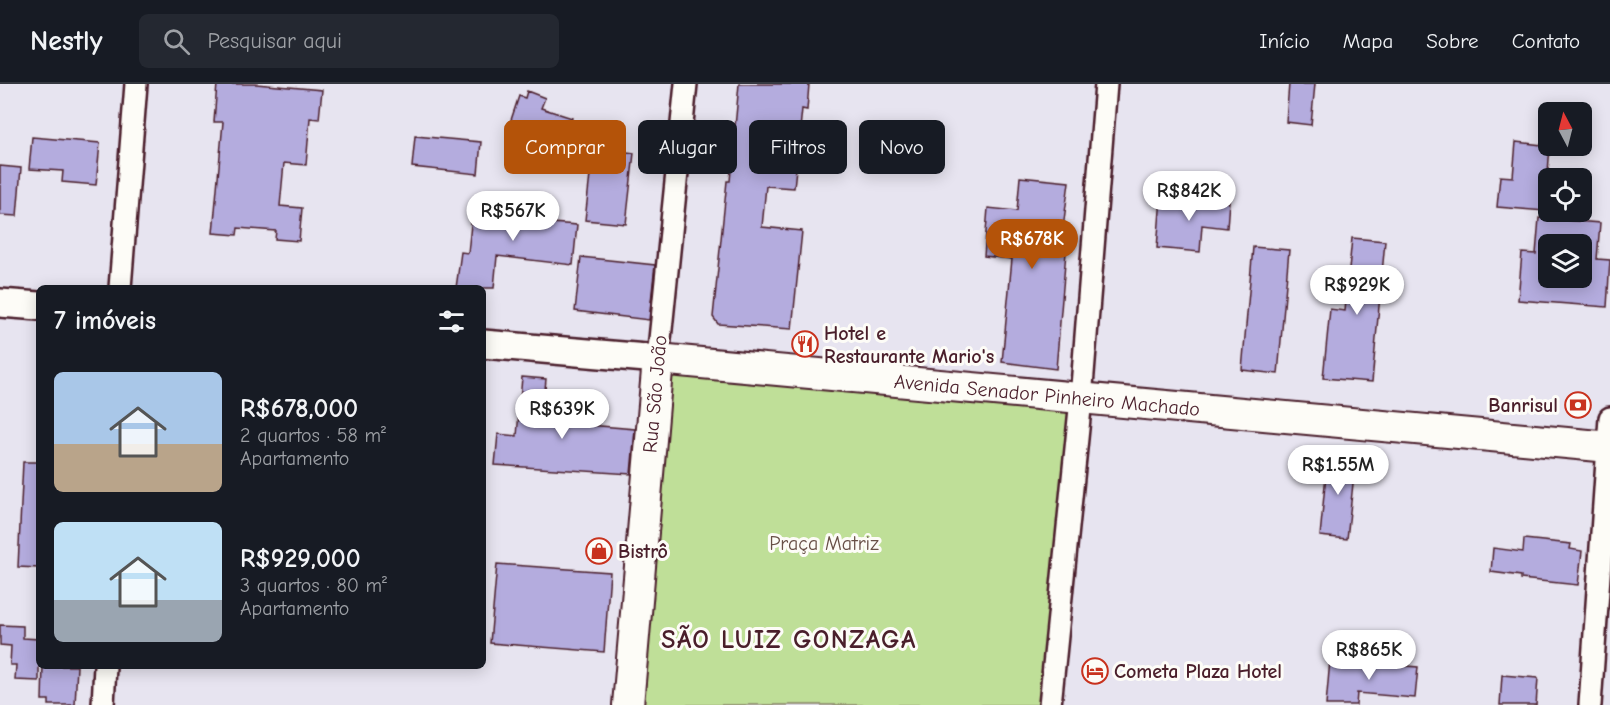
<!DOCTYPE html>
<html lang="pt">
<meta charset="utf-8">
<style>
:root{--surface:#171b24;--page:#242831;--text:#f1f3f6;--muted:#9ea1a6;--line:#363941;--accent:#b45309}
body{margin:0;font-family:"Comic Neue",sans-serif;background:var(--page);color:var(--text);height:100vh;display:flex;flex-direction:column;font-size:22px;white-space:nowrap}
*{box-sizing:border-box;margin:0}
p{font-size:20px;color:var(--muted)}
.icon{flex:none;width:33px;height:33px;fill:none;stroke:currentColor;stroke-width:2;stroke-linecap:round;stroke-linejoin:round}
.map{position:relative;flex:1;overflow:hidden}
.side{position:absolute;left:36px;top:201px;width:450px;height:384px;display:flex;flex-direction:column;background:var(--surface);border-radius:9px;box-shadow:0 3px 15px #0003}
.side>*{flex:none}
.guide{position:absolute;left:504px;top:36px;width:570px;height:54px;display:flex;gap:12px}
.needle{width:39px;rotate:353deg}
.buttons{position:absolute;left:1538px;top:18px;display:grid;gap:12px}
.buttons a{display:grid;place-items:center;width:54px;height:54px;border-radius:9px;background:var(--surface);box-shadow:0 3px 15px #0003;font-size:30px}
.price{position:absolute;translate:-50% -51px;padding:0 14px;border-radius:21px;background:#fff;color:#222;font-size:20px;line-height:39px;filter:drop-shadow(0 2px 3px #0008)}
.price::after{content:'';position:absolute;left:50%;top:36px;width:18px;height:14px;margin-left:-9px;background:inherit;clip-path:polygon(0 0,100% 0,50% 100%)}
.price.current{background:var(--accent);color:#fff}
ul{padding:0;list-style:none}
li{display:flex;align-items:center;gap:18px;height:150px;padding:0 18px}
li span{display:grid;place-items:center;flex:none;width:168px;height:120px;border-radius:9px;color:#555}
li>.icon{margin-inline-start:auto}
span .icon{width:72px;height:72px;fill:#fffc;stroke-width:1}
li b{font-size:26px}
h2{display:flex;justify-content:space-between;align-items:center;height:72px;padding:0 18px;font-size:26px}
.chip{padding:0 21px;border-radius:9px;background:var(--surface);box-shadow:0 3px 15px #0003;font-size:21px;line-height:54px}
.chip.current{background:var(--accent);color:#fff}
header{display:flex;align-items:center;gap:36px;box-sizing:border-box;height:84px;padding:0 30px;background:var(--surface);border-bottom:2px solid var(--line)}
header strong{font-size:28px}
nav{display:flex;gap:33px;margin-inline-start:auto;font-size:21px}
.search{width:420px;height:54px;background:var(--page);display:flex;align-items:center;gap:15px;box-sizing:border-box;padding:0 21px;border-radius:9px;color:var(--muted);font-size:22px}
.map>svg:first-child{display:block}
.green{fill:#bfdf98;stroke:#847f62;stroke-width:1.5}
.building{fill:#b4acde;stroke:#4a1f2b;stroke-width:1.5;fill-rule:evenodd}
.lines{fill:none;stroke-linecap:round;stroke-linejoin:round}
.minor-casing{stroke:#4a1f2b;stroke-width:26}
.tertiary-casing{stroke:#4a1f2b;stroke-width:32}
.secondary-casing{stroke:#4a1f2b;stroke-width:34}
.minor{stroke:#fdfcf7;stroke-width:21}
.tertiary{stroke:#fdfcf7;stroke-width:27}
.secondary{stroke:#fdfcf7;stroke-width:30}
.labels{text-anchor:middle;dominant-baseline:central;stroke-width:6;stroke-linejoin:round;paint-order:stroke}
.poi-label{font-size:20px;font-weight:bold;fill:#4a1f2b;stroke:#fdfcf7;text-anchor:start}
.street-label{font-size:20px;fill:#4a1f2b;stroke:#fdfcf7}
.park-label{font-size:20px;fill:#674f46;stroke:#fdfcf7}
.district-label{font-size:26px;font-weight:bold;letter-spacing:1.5px;fill:#4a1f2b;stroke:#fdfcf7}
</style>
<header>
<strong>Nestly</strong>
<div class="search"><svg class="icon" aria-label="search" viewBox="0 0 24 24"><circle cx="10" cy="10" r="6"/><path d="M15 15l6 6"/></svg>Pesquisar aqui</div>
<nav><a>Início</a><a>Mapa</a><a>Sobre</a><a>Contato</a></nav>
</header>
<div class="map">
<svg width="1610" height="621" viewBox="0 0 1610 621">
<rect width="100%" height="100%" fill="#e7e4f0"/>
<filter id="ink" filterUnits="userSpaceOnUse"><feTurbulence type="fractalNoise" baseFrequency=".0167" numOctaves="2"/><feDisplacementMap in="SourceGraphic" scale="12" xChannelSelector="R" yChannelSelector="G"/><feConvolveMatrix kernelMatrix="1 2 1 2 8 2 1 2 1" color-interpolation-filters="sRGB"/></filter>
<g filter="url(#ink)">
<path class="green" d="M667,283L1069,319L1040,621H643Z"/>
<path class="building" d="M217,0H256L322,6L319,35L310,34L306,81L284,79L280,122L302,124L299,157L275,155L276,147L238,144L237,151L213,149L223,38H214Z
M739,0H809L807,26L802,25L794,104L766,102L762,143L802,147L792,245L718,240L713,233L727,97H730Z
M1289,0H1315L1311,41L1286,38Z
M527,7L545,14L541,24L572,34L565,55L534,45L531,52L508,45L519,12L525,14Z
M415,52L481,58L478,90L412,83Z
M32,53L100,59L96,101L62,98L63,87L29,85Z
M1516,58L1550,62L1545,127L1497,123L1500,92L1513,93Z
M593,64L634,69L626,140L585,136Z
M0,82L21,84L17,132L0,131Z
M1020,93L1069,98L1060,167L1066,168L1056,285L1002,278L1012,175L984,172L988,124L1017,127Z
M497,114L542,119L539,138L577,141L573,181L497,172L494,204H456L461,168L468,169L472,131L495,133Z
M1161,114L1229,117L1227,144L1202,141L1200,168L1157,164Z
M1539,134L1600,139L1597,175L1610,176L1607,223L1518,216L1522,169L1536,170ZM1548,160H1581V194H1548Z
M1352,154L1385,157L1372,298L1323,294L1330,225L1345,227Z
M1253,163L1289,166L1278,290L1242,286Z
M581,173L655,181L649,236L575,227Z
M522,293L546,295L542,337L635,345L631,390L495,381L498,350L517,352Z
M1328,370L1356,372L1347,455L1320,452Z
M23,378H39V484L18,483Z
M1524,455L1571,460L1570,465L1582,467L1578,501L1521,495V492L1491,488L1493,464L1523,468Z
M497,480L610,488L604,568L490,559Z
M0,541L23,542V554L39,555V597L15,596L16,581H10L11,562L0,561Z
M1330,576L1418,583L1415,614L1357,609L1356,621H1326Z
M43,582H77L75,621H49V616H42Z
M1502,591L1538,594L1536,621H1500Z"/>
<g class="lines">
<g class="minor-casing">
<path id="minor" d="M120,204L136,0
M658,275L686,0
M103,621L105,582
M1050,621L1081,315L1106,0
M1590,621L1610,334"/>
</g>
<g class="tertiary-casing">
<path id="tertiary" d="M0,219L39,222
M483,260L658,275"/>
</g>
<g class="secondary-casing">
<g id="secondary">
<path id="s1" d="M628,621L658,275L1610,363"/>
</g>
</g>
<use href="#minor" class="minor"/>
<use href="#tertiary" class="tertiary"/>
<use href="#secondary" class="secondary"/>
</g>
</g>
<defs>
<g id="restaurant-ring" transform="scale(1.35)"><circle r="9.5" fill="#fdfcf7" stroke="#c8321e" stroke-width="1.5"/><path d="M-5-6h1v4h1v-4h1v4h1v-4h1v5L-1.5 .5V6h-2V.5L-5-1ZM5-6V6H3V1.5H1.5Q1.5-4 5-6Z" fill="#c8321e"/></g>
<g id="bank-ring" transform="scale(1.35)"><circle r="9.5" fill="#fdfcf7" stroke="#c8321e" stroke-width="1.5"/><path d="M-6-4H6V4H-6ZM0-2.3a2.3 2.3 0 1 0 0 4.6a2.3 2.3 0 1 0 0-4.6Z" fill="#c8321e"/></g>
<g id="shop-ring" transform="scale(1.35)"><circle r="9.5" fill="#fdfcf7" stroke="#c8321e" stroke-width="1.5"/><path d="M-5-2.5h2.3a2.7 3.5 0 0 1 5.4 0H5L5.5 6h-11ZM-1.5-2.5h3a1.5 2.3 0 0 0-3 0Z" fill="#c8321e"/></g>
<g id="hotel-ring" transform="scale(1.35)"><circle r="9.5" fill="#fdfcf7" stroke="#c8321e" stroke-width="1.5"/><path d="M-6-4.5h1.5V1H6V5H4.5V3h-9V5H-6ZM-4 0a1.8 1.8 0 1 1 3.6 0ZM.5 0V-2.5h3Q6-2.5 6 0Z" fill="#c8321e"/></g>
</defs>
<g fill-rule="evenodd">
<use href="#restaurant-ring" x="805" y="260"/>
<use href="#bank-ring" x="1578" y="321"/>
<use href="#shop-ring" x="599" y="467"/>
<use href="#hotel-ring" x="1095" y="587"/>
</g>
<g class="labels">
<g class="poi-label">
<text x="824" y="249">Hotel e<tspan x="824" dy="23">Restaurante Mario's</tspan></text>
<text x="1558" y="321" text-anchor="end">Banrisul</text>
<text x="618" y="467">Bistrô</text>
<text x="1114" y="587">Cometa Plaza Hotel</text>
</g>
<g class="street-label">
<text transform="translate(655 310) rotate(-85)">Rua São João</text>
<text stroke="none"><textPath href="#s1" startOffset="738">Avenida Senador Pinheiro Machado</textPath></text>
</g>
<g class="park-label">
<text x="824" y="459">Praça Matriz</text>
</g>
<g class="district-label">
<text x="789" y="556">SÃO LUIZ GONZAGA</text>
</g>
</g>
</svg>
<div class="buttons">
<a><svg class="needle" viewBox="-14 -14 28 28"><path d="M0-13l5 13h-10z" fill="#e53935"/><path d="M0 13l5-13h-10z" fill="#9ea1a6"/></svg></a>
<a><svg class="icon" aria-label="locate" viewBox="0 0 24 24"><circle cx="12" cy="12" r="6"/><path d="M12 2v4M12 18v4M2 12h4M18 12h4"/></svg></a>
<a><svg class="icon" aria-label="layers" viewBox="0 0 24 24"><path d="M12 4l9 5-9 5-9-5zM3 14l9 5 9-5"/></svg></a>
</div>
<b class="price" style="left:1189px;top:138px">R$842K</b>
<b class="price" style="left:513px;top:158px">R$567K</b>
<b class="price current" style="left:1032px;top:186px">R$678K</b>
<b class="price" style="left:1357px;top:232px">R$929K</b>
<b class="price" style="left:562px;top:356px">R$639K</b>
<b class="price" style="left:1338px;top:412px">R$1.55M</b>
<b class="price" style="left:1369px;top:597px">R$865K</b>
<div class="guide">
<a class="chip current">Comprar</a>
<a class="chip">Alugar</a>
<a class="chip">Filtros</a>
<a class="chip">Novo</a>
</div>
<section class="side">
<h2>7 imóveis<svg class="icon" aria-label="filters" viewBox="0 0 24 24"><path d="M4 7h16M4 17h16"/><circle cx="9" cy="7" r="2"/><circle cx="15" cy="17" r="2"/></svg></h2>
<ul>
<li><span style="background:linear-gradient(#a9c7e8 60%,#b9a48a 0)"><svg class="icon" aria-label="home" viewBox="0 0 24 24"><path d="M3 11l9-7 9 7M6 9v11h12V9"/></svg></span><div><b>R$678,000</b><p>2 quartos · 58 m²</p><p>Apartamento</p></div></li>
<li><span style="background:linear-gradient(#bfe0f5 65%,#9aa5b1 0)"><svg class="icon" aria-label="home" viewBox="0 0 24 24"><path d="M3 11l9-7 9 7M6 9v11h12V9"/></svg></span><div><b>R$929,000</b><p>3 quartos · 80 m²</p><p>Apartamento</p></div></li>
</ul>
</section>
</div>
